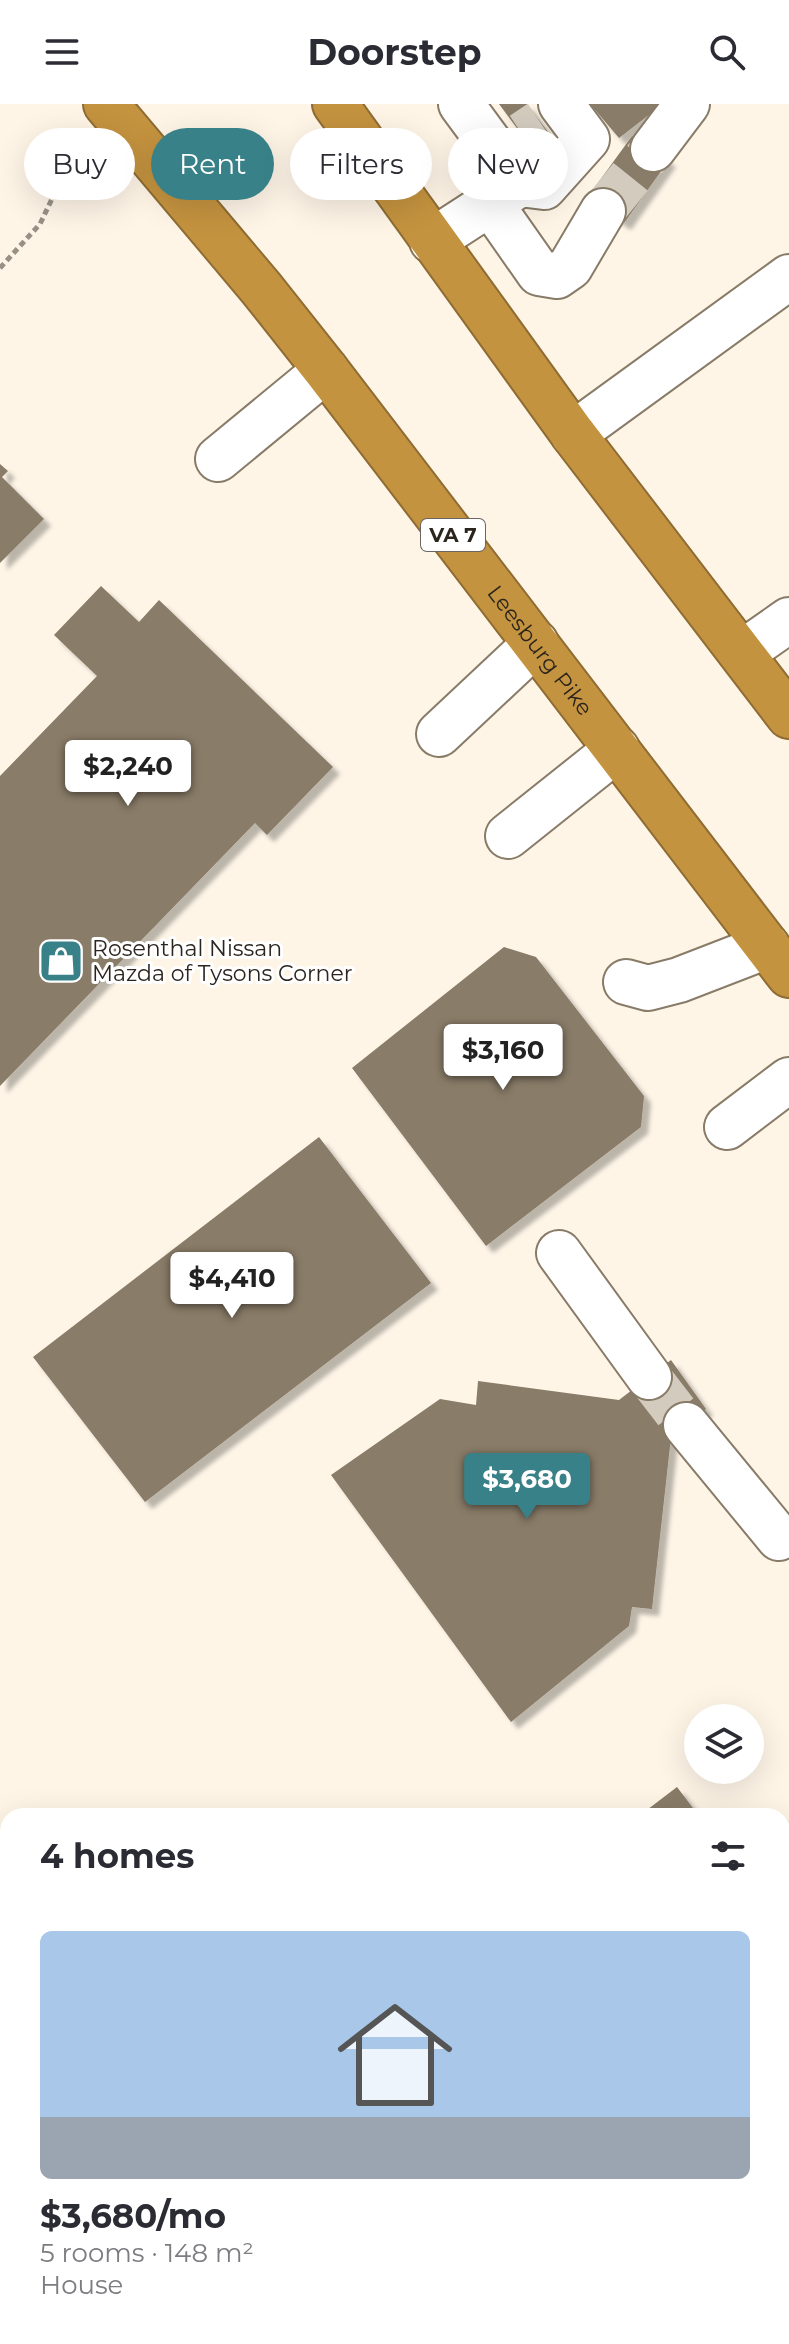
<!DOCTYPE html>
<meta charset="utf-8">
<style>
:root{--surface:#fff;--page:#f2f2f3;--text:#2b2b33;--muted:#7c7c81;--line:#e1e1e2;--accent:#398188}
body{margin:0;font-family:Montserrat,sans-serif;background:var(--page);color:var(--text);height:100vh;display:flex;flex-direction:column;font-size:30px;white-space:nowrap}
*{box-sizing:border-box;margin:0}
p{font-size:26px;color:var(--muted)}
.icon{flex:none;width:44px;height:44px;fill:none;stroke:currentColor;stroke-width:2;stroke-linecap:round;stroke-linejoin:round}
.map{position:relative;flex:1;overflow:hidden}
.side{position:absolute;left:0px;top:1704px;width:790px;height:536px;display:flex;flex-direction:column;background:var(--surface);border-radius:24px 24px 0 0;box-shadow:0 8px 32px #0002}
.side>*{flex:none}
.banner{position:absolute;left:24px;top:24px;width:742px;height:72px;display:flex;gap:16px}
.buttons{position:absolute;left:684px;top:1600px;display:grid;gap:16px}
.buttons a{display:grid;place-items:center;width:80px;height:80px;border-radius:50%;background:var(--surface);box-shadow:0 8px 32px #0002;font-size:40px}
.price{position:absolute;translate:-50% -68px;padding:0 18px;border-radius:8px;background:#fff;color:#222;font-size:26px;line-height:52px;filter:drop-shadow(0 2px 4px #0008)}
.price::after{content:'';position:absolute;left:50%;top:48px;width:24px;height:18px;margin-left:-12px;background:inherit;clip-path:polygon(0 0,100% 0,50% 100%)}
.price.on{background:var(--accent);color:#fff}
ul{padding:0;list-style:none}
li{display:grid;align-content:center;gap:16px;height:424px;padding:0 40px}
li+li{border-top:2px solid var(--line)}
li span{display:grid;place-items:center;height:248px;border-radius:12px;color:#555}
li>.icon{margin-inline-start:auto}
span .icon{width:144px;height:144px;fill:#fffc;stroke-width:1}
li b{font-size:34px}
h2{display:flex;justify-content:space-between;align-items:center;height:96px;padding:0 40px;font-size:34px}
.tag{padding:0 28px;border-radius:36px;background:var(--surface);box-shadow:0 8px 32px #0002;font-size:28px;line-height:72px}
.tag.on{background:var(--accent);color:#fff}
header{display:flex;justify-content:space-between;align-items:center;height:104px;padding:0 40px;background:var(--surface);font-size:36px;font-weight:700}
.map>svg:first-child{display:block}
.park{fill:url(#park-tufts)}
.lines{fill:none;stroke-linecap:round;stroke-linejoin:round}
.stream{stroke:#3c8186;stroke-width:10}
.building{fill:#897b67;filter:url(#shadow)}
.minor-tunnel{stroke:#d4cbbf;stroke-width:44;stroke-dasharray:44 22;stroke-linecap:butt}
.minor-casing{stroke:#887b67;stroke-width:48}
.highway-casing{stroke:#8e6c33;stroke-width:48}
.path{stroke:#989085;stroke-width:5;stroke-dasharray:6 4;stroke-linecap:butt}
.minor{stroke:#fff;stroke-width:44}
.highway{stroke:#c4933f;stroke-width:44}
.labels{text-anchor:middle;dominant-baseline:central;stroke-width:6;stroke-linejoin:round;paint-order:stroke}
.shield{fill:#fff;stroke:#6b6661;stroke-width:2}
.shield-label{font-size:20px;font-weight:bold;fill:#2b251d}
.street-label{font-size:22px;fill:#2b251d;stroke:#fff}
.poi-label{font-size:22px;fill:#2b251d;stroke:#fff;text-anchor:start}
</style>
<header><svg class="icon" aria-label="menu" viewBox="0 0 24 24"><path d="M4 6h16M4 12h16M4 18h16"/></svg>Doorstep<svg class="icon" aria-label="search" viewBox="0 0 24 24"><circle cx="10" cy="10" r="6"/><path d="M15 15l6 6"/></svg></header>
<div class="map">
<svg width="789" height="2240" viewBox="0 0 789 2240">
<defs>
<pattern id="park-tufts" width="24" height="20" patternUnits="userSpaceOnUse" patternTransform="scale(2)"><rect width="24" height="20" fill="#faca7e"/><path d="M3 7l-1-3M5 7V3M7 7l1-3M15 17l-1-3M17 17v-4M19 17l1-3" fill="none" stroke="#d6ad6c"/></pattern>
<filter id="shadow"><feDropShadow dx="7" dy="7" stdDeviation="2" flood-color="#0004"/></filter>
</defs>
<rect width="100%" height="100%" fill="#fef5e7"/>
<path class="park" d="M0,1802L8,1805V2232H543L550,2234L552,2240H0Z"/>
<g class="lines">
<path class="stream" d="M0,1872L8,1875
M386,2232L390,2240"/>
</g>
<path class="building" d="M499,0H527L564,49L545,62Z
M590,0H663L619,34Z
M632,32L669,56L624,119L587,94Z
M0,360L8,367L2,373L44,415L0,459Z
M101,482L139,518L159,496L333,663L267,731L255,719L0,982V672L97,572L54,531Z
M504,843L536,853L644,992L641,1023L486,1142L352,964Z
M319,1033L431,1179L145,1398L33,1253Z
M671,1256L706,1305L671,1333L652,1505L632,1503L629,1522L511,1618L331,1371L440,1295L476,1301L478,1277L619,1296Z
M677,1683L699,1712H639Z
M782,1821L789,1830V2233L780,2240H717L711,2232H782Z"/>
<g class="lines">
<path class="minor-tunnel" d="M522,30L540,18
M603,107L653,45
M649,1273L686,1321"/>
<g class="minor-casing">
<path id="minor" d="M653,45L687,0
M520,80L544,83L587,35L561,0
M490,99L539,169L557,172L570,163L603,107
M432,137L520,80L461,0
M573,330L789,173
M218,355L326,266
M742,549L789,516
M439,630L536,539
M508,732L617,645
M626,878L648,884L679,876L767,842
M727,1023L789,976
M559,1149L649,1273
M686,1321L779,1434"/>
</g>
<g class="highway-casing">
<g id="highway">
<path id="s1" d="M106,0L261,184L326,266L789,871"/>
<path d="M335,0L573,330L789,612"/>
</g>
</g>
<path class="path" d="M0,164L40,120L60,78L83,50"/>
<use href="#minor" class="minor"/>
<use href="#highway" class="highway"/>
</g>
<defs>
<g id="shop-square" transform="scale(2.3)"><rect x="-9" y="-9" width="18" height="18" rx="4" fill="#398188" stroke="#fff"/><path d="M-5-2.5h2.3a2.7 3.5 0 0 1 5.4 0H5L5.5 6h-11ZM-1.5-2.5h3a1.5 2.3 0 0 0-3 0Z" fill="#fff"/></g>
</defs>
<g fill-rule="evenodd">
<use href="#shop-square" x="61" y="857"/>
</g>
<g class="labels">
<rect class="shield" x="421" y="415" width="64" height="32" rx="6"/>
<g class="shield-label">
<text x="453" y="431">VA 7</text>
</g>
<g class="street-label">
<text stroke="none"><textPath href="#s1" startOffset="698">Leesburg Pike</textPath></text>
</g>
<g class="poi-label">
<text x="92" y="844">Rosenthal Nissan<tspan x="92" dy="25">Mazda of Tysons Corner</tspan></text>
</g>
</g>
</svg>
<div class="buttons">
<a><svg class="icon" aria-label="layers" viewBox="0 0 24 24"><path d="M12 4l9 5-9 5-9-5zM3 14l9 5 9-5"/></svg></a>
</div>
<b class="price" style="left:128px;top:704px">$2,240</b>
<b class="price" style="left:503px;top:988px">$3,160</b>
<b class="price" style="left:232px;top:1216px">$4,410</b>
<b class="price on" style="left:527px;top:1417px">$3,680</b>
<div class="banner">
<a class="tag">Buy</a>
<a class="tag on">Rent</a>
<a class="tag">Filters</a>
<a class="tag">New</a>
</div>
<section class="side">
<h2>4 homes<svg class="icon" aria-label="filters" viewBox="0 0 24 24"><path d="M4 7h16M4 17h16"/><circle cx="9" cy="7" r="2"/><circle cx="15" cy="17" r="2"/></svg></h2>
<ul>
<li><span style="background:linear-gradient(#a9c7e8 75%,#9aa5b1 0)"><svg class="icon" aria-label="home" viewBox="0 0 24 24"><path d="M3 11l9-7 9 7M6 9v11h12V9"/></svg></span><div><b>$3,680/mo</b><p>5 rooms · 148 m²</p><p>House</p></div></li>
</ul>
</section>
</div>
